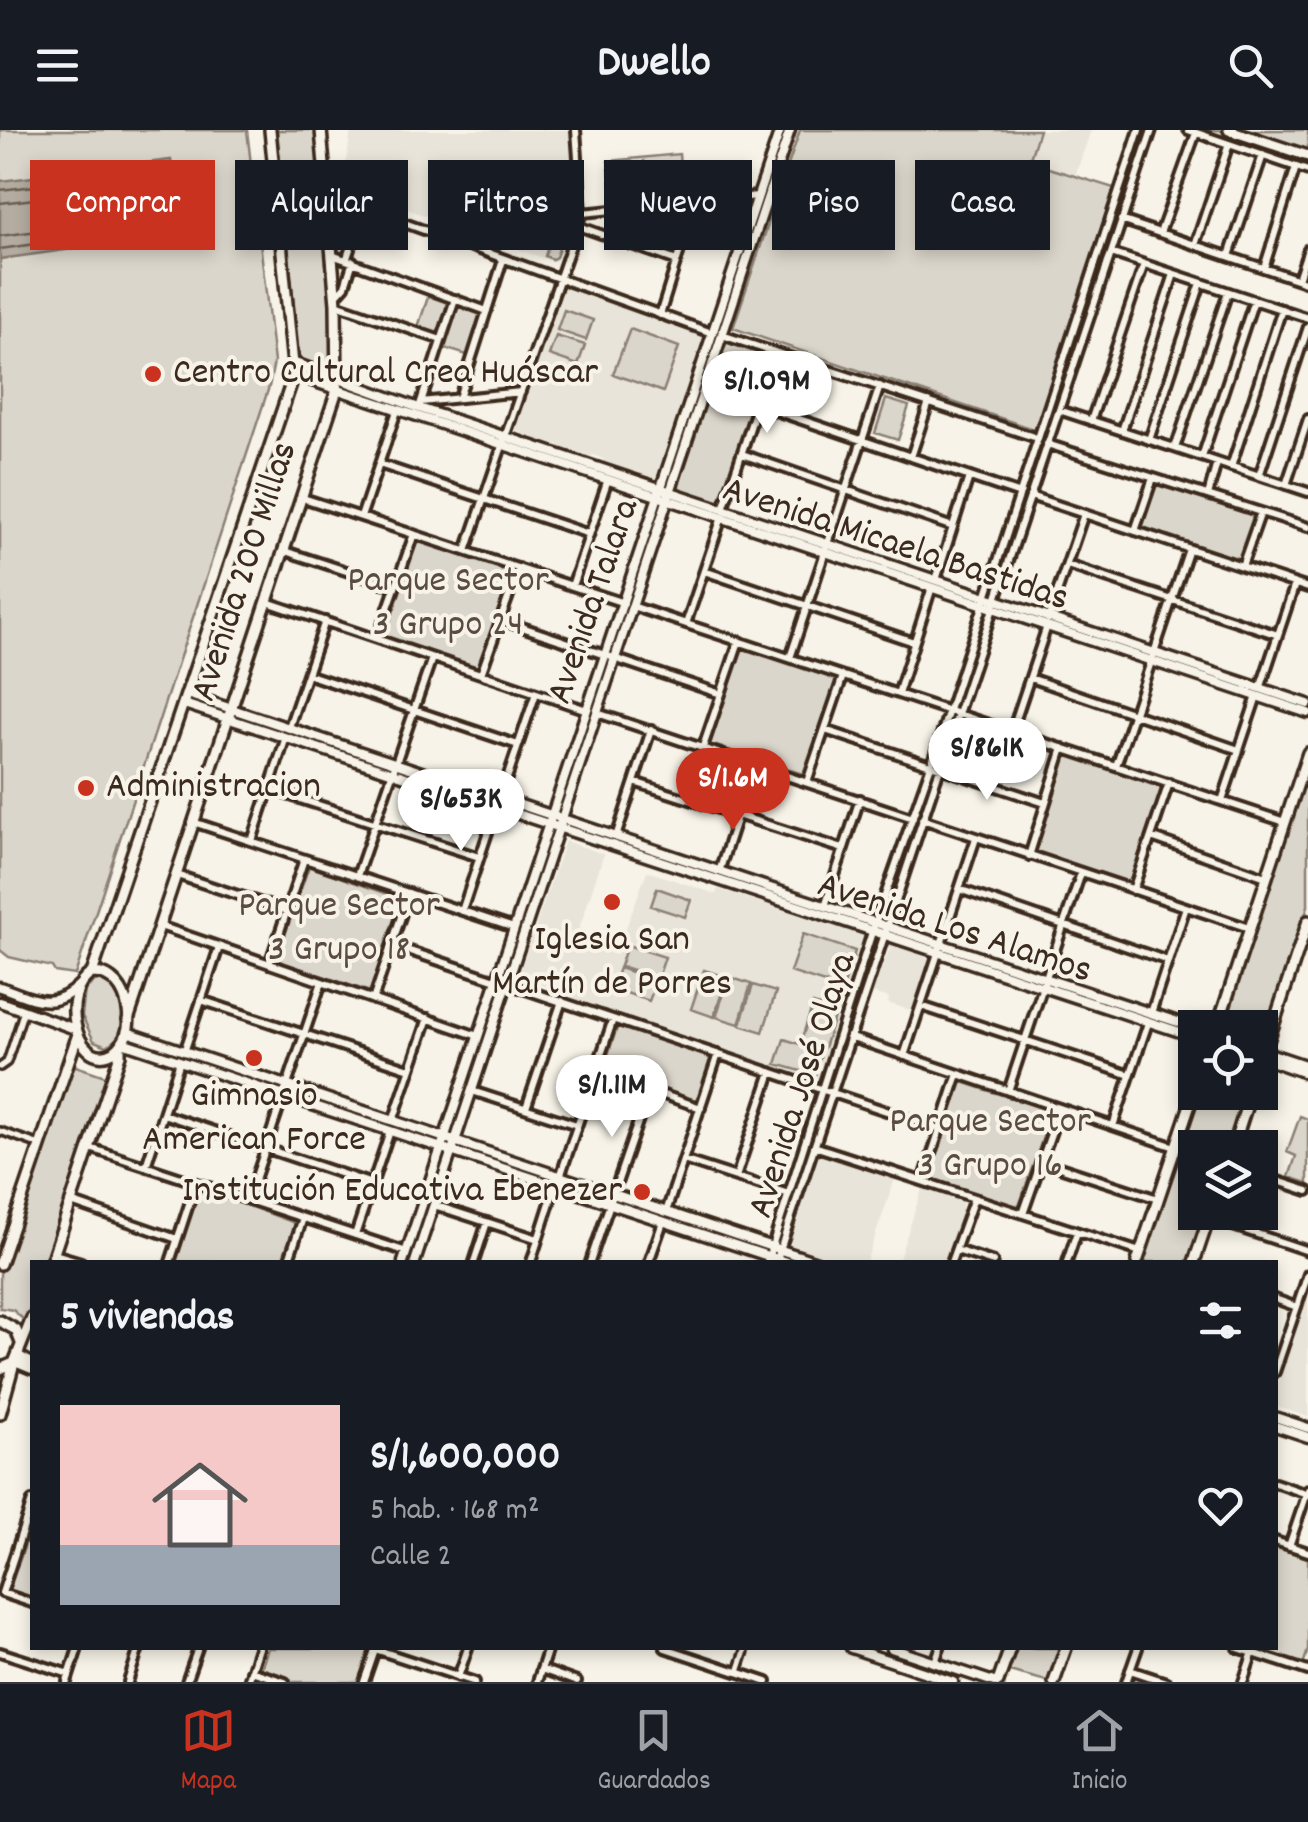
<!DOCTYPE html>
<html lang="es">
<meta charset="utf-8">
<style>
:root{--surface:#171b24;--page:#242831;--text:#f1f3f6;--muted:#9ea1a6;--line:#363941;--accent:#c8321e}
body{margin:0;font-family:Dekko,sans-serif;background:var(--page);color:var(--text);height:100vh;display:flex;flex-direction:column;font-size:38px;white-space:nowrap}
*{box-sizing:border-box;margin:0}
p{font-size:32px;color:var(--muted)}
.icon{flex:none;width:55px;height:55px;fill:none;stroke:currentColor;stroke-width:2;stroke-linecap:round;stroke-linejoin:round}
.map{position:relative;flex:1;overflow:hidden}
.drawer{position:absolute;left:30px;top:1130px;width:1248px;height:390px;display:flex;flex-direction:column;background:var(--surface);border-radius:0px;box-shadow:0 5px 15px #0003}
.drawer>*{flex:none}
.top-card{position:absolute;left:30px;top:30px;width:1250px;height:90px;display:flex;gap:20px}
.fabs{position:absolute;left:1178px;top:880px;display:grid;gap:20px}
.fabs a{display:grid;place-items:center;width:100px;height:100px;border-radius:0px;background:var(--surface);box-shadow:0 5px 15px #0003;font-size:50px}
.price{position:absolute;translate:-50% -85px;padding:0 22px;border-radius:35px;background:#fff;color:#222;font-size:32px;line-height:65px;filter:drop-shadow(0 2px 5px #0008)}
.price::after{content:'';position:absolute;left:50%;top:60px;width:30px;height:22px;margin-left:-15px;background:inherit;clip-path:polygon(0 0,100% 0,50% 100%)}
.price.current{background:var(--accent);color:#fff}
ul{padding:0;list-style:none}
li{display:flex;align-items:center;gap:30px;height:250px;padding:0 30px}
li span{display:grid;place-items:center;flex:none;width:280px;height:200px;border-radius:0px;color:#555}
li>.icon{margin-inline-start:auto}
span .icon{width:120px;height:120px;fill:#fffc;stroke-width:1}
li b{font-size:42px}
h2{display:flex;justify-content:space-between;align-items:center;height:120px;padding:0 30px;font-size:42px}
.chip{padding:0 35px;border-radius:0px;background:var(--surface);box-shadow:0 5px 15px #0003;font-size:35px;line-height:90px}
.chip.current{background:var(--accent);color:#fff}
header{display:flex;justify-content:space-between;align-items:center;height:130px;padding:0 30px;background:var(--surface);font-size:45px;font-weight:800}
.tabs{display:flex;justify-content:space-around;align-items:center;height:140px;border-top:2px solid var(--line);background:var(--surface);font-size:28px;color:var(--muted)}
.tabs a{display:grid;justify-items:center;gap:5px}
.tabs .current{color:var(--accent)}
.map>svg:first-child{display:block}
.built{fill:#e9e4d9}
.green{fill:#dbd6cb;stroke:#8b8074;stroke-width:2.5}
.water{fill:#b4aca0;stroke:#84786c;stroke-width:2.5}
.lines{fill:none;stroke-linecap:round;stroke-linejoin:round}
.shore{stroke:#6b5e52;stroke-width:2.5}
.pedestrian-casing{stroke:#3b2a1e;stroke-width:12}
.minor-casing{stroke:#3b2a1e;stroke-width:14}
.tertiary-casing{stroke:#3b2a1e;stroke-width:15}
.secondary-casing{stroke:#3b2a1e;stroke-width:16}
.pedestrian{stroke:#f7f3e8;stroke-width:5}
.minor{stroke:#f7f3e8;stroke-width:6}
.tertiary{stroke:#f7f3e8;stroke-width:8}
.secondary{stroke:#f7f3e8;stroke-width:9}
.poi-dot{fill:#c8321e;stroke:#f7f3e8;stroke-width:4}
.labels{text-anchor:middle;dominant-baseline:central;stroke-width:8;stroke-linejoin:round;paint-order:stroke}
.poi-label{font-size:38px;fill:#3b2a1e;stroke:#f7f3e8;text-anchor:start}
.street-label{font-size:38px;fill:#3b2a1e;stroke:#f7f3e8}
.park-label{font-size:38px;fill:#5b4c41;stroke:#f7f3e8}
</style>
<header><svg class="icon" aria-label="menu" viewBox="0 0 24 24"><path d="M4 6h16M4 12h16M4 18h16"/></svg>Dwello<svg class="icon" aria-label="search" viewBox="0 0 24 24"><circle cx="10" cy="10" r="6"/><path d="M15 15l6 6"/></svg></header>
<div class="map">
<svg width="1308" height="1552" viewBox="0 0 1308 1552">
<rect width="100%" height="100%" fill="#f7f3e8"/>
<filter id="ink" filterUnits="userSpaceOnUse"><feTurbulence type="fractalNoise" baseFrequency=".01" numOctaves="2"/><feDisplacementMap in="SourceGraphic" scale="20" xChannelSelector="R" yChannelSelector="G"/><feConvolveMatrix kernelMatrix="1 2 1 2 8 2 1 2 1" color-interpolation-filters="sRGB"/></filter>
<g filter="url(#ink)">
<path class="built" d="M351,0H570L576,74L556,130L551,131L343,56Z
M1039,0H1091L1075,46L1028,31Z
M563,156L703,203L706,207L655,350L605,334L603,329L594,325L588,327L560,318L558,314L552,316L513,299L559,158Z
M565,711L604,724L575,811L616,825L647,741L716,764L718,759L863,805L816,953L557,868L558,860L518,847Z
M892,813L931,830L915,882L888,873L889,868L872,863Z
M822,1024L895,1049L866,1132H831L793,1119L790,1111L818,1026Z
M922,1059L962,1072V1083L946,1132H898Z
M1308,1160V1287L1275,1276V1261Z"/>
<path class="green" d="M0,0H247L274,232L269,257L75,845L55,842L52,837L9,827L0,820Z
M277,0H316L337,244L302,234L299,230Z
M800,0H1039L1029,32L1114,58L1036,300L733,198Z
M1195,0H1220L1308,30V37Z
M1245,0H1308V21Z
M679,24L681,45L647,49L644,30L645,49L611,53L608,31Z
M573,53L575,74L556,127L552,129L545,126L563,71L552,67L548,70L524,61L525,58Z
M336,75L359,83L343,125H339Z
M429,164L450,170L438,204L418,197Z
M456,172L485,182L470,226L441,217Z
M564,180L593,190L586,210L557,200Z
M630,199L679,217L663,262L613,244Z
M556,206L585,215L578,235L549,225Z
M725,210L771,225L721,373L676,358Z
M886,269L909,276L898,310L875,303Z
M1155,353L1254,386L1239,429L1140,396Z
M418,409L512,440L478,538L385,506Z
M742,518L837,549L803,644L710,614Z
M1066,624L1162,658L1129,753L1034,722Z
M1308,634V776L1262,913L1260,898H1221Z
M309,736L402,769L370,862L276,830Z
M657,758L691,770L685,787L651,776Z
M803,804L855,821L843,859L790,842Z
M627,815L665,827L658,848L620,836Z
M619,838L657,850L649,871L612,858Z
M704,840L727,847L714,887L691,879Z
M729,847L751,854L739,894L716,887Z
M98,848L111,853C124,872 131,902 107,916L94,911L82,886L85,860Z
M753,855L776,862L763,902L740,895Z
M813,874L836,881L824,918L801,911Z
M618,895L712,928L697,972L602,942Z
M784,909L822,921L815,945L776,934Z
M70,934L108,947L46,1132H32V1172L26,1192L13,1180L0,1178V1144Z
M962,952L1052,981L1018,1079L928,1049Z
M1200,963H1247L1228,1017L1195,1018V1082L1207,1083L1190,1132H1143Z
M1300,986L1308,989V1053L1289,1047L1296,1026L1287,1022Z
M198,1057L295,1093L282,1132H174Z
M32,1395V1468L9,1460Z
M1275,1415L1308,1425V1520L1303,1535L1251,1518H1275Z
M268,1518H370L358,1552H291L260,1542Z
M1017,1518H1062L1050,1552L1009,1541Z"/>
<path class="water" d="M171,30L181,104L0,129V51Z"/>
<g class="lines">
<path class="shore" d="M0,60L159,42L163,46L169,91L165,96L0,119
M0,73L148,56L152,59L155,81L151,86L0,106"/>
<g class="pedestrian-casing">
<path id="pedestrian" d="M0,937L7,932L24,880
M0,1001L40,1015
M738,1542L746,1518"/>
</g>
<g class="minor-casing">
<path id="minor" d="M1188,0L1308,41
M326,65L712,203
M582,83L758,66
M1121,90L1308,153
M578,96L677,131
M1160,103L1196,3
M1195,115L1229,14
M1111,123L1308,188
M332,125L487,181
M1229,126L1263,25
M347,128L364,77
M1264,138L1296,37
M1298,149L1308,119
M336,166L345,156L353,131
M336,174L441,210
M660,185L695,72
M722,205L1037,308
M459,268L503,130
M421,272L521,262
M758,275L1020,364
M419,278L455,169
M1059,280L1308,362
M1091,291L1144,134
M1122,301L1174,144
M1149,310L1201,153
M1047,314L1308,397
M1175,318L1228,162
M742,324L953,397
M911,327L929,272
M1202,327L1254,170
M379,334L589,404
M1231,337L1282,179
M1259,346L1308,197
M1286,355L1308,289
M1208,365L1217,333
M1030,366L1308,458
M303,368L624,473
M723,379L775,222
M361,387L397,281
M1135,401L1153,348
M285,421L395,457
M466,421L582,83L576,0
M1067,435L1278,505
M1242,436L1261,382
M704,441L914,512
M936,450L969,347
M572,456L608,349
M267,472L587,580
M632,476L1285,692
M1048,489L1084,384
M501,490L721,564
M686,494L722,387
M377,509L414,404
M790,528L880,256
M307,544L518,615
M481,544L519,438
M1030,548L1239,620
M1260,559L1295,454
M898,564L932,457
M597,583L913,688
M289,597L325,491
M825,600L1045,673
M1012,601L1047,496
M703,617L739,511
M1116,636L1189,419
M634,652L843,719
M807,652L843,546
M269,659L479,727
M500,669L536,563
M1222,671L1257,566
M922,689L1249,798
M193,692L514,798
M616,707L651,600
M1151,707L1266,747
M252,711L286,607
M1029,726L1063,618
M719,742L754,634
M177,745L286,781
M357,746L432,528
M959,759L1168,831
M1133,760L1169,653
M825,776L860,669
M462,781L496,678
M160,796L478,906
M392,815L940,999
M269,834L304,729
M201,870L410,939
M373,870L409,763
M921,876L1130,945
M1151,883L1186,777
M849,907L1175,1017
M184,922L219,817
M904,926L976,708
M595,941L701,978
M472,961L577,995
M1008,961L1081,743
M526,978L562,871
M163,984L372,1054
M393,991L428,888
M1113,996L1148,893
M814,1016L1140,1122
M90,1018L407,1122
M683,1030L789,1064
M1041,1031L1158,1069
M146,1036L180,931
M1260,1045L1308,1061
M560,1047L613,889
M736,1047L771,942
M923,1051L958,944
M248,1070L322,852
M71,1072L177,1109
M434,1075L538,1109
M666,1082L718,924
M1023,1084L1060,978
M1209,1088L1308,1121
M355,1105L390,1001
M956,1120L993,1132
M54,1124L81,1132
M170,1132L196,1053
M288,1132L303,1088
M474,1132L487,1092
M531,1132L555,1057
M590,1132L649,960
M649,1132L663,1092
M767,1132L872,802L931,635L1139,0
M776,1132L1152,0
M951,1132L974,1068
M1067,1132L1077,1102
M1275,1169L1297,1177
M1275,1242L1308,1144
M1275,1353L1307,1364
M32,1371L2,1463L32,1473
M1275,1411L1308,1422
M1289,1416L1308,1360
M665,1518L767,1552
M1238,1518L1308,1541
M375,1519L475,1552
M0,1522L69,1544
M935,1532L940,1518
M541,1539L577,1552
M1130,1540L1166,1552
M251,1541L285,1552
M458,1547L468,1518
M67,1552L78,1518
M128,1552L139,1518
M186,1552L198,1518
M248,1552L259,1518
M364,1552L375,1520
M537,1552L548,1518
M1126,1552L1138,1518
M1243,1552L1253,1522"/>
</g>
<g class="tertiary-casing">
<path id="tertiary" d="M295,233L419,278L1308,574
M294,245L1308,583
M187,564C523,675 859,789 1196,898
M184,574L1195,907
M0,857C33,868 52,883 80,854
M0,872L75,899
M127,902L817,1132
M122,912L786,1132
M1260,920L1308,936
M1260,927L1308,944
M403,1132L780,0
M415,1132L790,0
M19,1226L32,1233
M15,1232L32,1239
M1275,1287L1308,1298
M1275,1296L1308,1307
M851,1518L953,1552
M891,1518L994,1552"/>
</g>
<g class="secondary-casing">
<path id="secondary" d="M1229,0L1308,26
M92,843L294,245L270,0
M92,843C133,842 141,913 109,924C75,936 59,862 92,843Z
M128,890L337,260L336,174L321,0
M1217,898L1308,623
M1260,935L1308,791
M1233,1018L1251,962
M51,1132L120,925V916
M1137,1132L1195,960
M1194,1132L1211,1082
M0,1134L78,904
M0,1191L16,1200L21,1213
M0,1239L14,1233
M0,1284L14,1233L32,1188
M998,1552L1010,1518
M1054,1552L1066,1518"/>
</g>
<use href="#pedestrian" class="pedestrian"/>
<use href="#minor" class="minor"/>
<use href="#tertiary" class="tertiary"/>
<use href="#secondary" class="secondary"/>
</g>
</g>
<g class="poi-dot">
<circle cx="153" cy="244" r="10"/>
<circle cx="86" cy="658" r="10"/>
<circle cx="612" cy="772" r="10"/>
<circle cx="254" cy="928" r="10"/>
<circle cx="642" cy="1062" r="10"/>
</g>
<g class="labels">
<g class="poi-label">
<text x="173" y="244">Centro Cultural Crea Huáscar</text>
<text x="106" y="658">Administracion</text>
<text x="612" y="811" text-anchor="middle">Iglesia San<tspan x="612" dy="44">Martín de Porres</tspan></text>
<text x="254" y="967" text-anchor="middle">Gimnasio<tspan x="254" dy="44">American Force</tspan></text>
<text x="622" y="1062" text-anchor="end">Institución Educativa Ebenezer</text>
</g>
<g class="street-label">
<text transform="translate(895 416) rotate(18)">Avenida Micaela Bastidas</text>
<text transform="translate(246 442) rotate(-72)">Avenida 200 Millas</text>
<text transform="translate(595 472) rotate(-71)">Avenida Talara</text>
<text transform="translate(954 800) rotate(18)">Avenida Los Alamos</text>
<text transform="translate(804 956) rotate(-72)">Avenida José Olaya</text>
</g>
<g class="park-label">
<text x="448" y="452">Parque Sector<tspan x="448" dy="44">3 Grupo 24</tspan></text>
<text x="339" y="777">Parque Sector<tspan x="339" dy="44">3 Grupo 18</tspan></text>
<text x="990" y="993">Parque Sector<tspan x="990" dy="44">3 Grupo 16</tspan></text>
</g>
</g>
</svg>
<div class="fabs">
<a><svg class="icon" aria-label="locate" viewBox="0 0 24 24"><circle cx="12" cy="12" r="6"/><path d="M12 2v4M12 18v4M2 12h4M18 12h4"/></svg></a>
<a><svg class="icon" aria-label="layers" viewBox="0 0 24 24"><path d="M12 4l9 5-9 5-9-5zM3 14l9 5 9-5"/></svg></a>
</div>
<b class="price" style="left:767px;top:306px">S/1.09M</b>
<b class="price" style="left:987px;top:673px">S/861K</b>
<b class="price current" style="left:733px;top:703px">S/1.6M</b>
<b class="price" style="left:461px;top:724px">S/653K</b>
<b class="price" style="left:612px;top:1010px">S/1.11M</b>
<div class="top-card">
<a class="chip current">Comprar</a>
<a class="chip">Alquilar</a>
<a class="chip">Filtros</a>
<a class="chip">Nuevo</a>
<a class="chip">Piso</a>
<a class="chip">Casa</a>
</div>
<section class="drawer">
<h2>5 viviendas<svg class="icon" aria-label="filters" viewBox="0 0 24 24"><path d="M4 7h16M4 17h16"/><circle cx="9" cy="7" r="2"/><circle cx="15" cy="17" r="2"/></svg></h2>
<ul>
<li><span style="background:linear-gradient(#f6c9c9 70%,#9aa5b1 0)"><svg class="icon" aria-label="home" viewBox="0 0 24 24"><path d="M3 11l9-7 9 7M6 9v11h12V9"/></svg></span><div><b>S/1,600,000</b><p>5 hab. · 168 m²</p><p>Calle 2</p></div><svg class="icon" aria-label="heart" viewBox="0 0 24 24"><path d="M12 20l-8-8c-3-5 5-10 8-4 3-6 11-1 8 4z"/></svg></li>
</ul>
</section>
</div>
<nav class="tabs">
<a class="current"><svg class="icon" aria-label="map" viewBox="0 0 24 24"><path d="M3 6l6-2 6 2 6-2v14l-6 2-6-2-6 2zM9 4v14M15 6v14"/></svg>Mapa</a>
<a><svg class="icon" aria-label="saved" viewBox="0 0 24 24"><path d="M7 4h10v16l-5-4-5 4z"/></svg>Guardados</a>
<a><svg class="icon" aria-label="home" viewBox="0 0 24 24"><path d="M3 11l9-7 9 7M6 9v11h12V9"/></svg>Inicio</a>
</nav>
